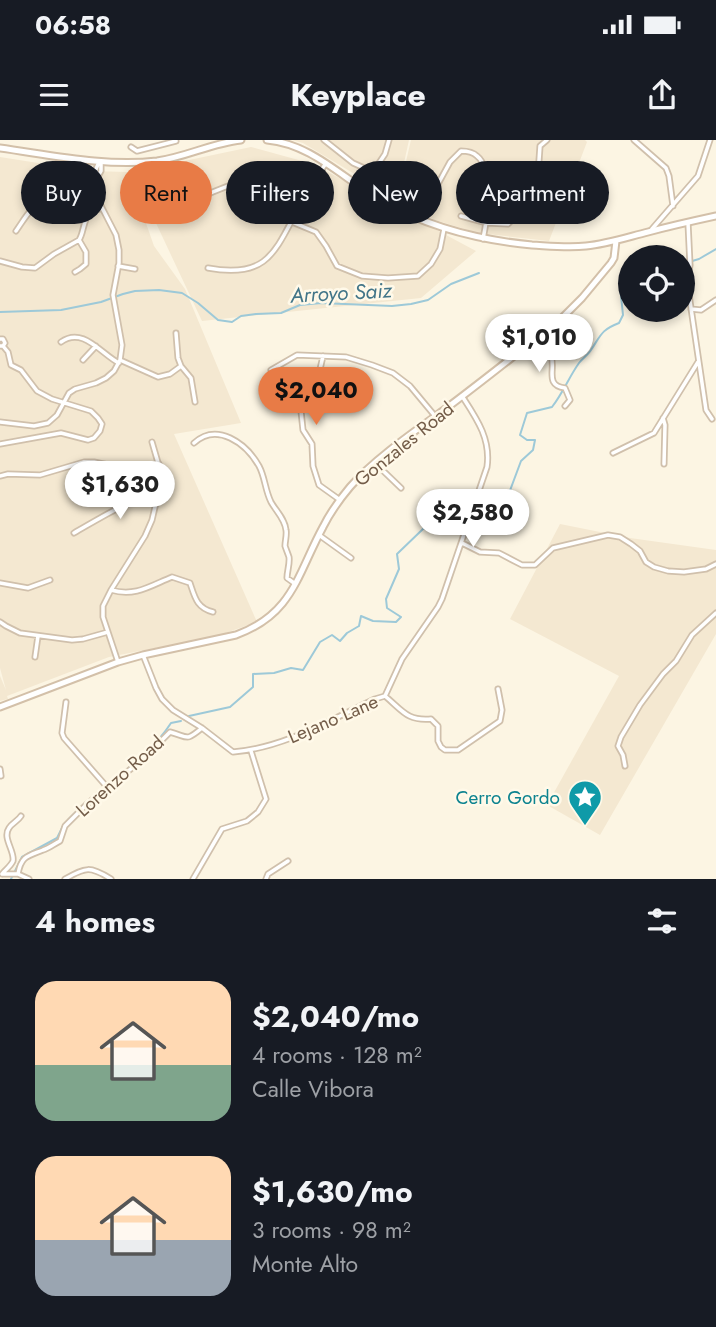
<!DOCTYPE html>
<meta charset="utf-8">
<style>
:root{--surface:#171b24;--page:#20242c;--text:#f1f3f6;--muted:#9ea1a6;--accent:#e87b46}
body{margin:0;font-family:Jost,sans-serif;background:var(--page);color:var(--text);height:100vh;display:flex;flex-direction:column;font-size:26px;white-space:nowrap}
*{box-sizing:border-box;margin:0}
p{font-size:23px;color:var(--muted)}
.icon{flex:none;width:38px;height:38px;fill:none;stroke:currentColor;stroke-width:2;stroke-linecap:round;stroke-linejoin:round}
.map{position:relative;height:739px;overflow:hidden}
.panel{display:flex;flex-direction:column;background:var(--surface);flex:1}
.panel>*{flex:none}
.banner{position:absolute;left:21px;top:21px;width:676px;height:63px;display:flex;gap:14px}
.fabs{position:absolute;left:618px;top:105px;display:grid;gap:14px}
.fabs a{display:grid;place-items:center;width:77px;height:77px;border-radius:50%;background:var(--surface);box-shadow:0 4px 10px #0003;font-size:35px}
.price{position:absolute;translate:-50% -60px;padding:0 16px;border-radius:24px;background:#fff;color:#222;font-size:23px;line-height:46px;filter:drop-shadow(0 2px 4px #0008)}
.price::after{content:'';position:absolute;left:50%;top:42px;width:21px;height:16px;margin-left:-10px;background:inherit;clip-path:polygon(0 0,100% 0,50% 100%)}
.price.selected{background:var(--accent);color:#111}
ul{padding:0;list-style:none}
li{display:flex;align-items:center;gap:21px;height:175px;padding:0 35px}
li span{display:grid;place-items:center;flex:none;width:196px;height:140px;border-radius:21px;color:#555}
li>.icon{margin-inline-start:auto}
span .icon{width:84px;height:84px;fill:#fffc;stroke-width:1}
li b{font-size:30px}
h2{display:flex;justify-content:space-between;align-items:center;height:84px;padding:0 35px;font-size:30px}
.tag{padding:0 24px;border-radius:32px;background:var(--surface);box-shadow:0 4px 10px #0003;font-size:24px;line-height:63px}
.tag.selected{background:var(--accent);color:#111}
.status{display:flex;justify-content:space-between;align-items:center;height:49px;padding:0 35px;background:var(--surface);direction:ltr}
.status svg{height:19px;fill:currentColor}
header{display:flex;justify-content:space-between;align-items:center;height:91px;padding:0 35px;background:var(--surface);font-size:32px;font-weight:700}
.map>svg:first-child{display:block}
.residential{fill:#f4e8d1}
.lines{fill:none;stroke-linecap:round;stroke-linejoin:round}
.stream{stroke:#9dc9d8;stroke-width:2}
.street-casing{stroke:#d0c0ac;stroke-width:7}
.secondary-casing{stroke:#d3c0a9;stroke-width:9}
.street{stroke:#fff;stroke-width:3.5}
.secondary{stroke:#fff;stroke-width:5}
.labels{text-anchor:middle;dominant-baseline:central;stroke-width:5;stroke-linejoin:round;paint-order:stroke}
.street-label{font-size:19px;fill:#745d49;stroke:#fff9e9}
.culture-label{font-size:19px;fill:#0d838f;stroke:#fff9e9;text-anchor:end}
.water-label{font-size:21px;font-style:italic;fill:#427588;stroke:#fff9e9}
</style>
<div class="status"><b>06:58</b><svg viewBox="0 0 49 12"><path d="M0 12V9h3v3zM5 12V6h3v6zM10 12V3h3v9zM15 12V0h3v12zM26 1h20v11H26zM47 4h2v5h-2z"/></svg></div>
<header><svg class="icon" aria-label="menu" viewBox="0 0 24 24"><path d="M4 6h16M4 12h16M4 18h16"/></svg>Keyplace<svg class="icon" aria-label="share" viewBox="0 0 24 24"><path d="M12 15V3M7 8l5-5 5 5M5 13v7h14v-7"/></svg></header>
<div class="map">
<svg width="716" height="739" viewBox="0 0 716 739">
<rect width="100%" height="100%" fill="#fcf5e3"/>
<path class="residential" d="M292,0H409L396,59L303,3Z
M411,0H585L587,2L549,101L478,93L435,80L397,60Z
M251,7L313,24L476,111L421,158L202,181L132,32Z
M0,17L89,31L128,32L154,106L185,149L241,283L174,294L257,482L217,496L109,517L7,556L8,559L0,561V536L6,550L0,528Z
M560,384L630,398L716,410V494L600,695L547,665L619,536L510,479Z"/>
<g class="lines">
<path class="stream" d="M682,124L699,119L716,109
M0,172L61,170L101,162L123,154L135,151L159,150L182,153L198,163L218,180L232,182L241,176L256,174L281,173L300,165L321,163L392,166L411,164L428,160L451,144L479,133
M480,372L505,364L521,321L533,310L535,300H527L520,295L527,273L552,267C563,253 569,237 579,223C583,218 588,215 591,210C601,195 601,190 619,183L623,175L620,146L625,140L630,139
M189,576L230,567L253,547V534L274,533L291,528L303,530L320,502L332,495L340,501L347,493L359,486L361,476L373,481L396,482L401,477L387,468L386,459L399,429L397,414L424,388L434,384L465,376
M68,680C99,647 146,622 171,583L181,581
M11,739L22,717L57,698L64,684"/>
<g class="street-casing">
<path id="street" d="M324,0L353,23L373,32
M634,0L666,28L669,36L673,66
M131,7L137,11L176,1
M97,38L101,31V23
M438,44L450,22L461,11C467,11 473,12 477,16C494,29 487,80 483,99
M363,47L385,14L389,0
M189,62C210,54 248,33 268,42C280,47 290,57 300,65
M461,76L487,83L508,84L528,64L537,49L540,6L547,0
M292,82L316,92L326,106L337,126L362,136L388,138L418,136L431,124L440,109L444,89
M688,83L690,125L687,141L706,270L712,279
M652,89L698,36L710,0
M16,91C21,84 26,75 33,68C42,59 71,36 82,50C87,56 89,65 91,72
M0,121L22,127L35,128L54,114L79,100C84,93 83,78 91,72C94,70 98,70 102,68
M118,126L135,129
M208,128C269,139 275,111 300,65C308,50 317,37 326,23
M75,132L80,129L86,124V112L79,100
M691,169L701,170L716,160
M176,193L178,218L181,226L191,238L195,262
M536,198C541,204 548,210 551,216C556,229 544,245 565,248L570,260L565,266
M0,199H3L5,203L3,206H0
M61,202C83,186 101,214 119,223
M323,216L316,247L301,271L303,290L312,304L313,326L319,345L340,360
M83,220L96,206
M120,220L158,237L170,234L181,226
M271,230L297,215L346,217L372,225L393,233L410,246L435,276
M663,278L665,285L664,324
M0,282L34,286L48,283L57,275L69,253L75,249L96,243L106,238L114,231L120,220L122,205L113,155L119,123V110L116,95L97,58L96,29L99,22
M194,303C217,282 246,303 259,326C265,337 265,350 271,362C276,371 285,379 286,390C287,395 285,401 285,406C286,409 288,414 289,417C290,424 287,431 287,438L294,443
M0,304L61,293L88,300L94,298L100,291L102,284L98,278L91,271L52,259L37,251L21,230L11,225L8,212L3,206
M613,313L654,293L698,222
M375,323L401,348
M0,336L8,334L40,335L84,322H94L122,328L159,324
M74,393C102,377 128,360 159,353
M319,395L351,418
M462,403L480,412L499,413L522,425H535L553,408L608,395L620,397L631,404L640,411L646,422L654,427L668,431L684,432L706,429L716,424
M0,443L28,448L50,440
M111,450C135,457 150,446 172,437L190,443C195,458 197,468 213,472
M0,482L6,486L20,493L72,500L83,499L108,492
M143,515L156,548L162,559L173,570L202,588L233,612C284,608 330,580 375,559L385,556C403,571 407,581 431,579L438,586V601L441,607L445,610H458L500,581L502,570L498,549
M35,517L38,496
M118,522L103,477V466L111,450L145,396L152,380L161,341V333L152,302
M385,556L402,519L438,467L442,459L487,327C491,299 477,279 462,256
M66,562L62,593L64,598L107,647
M625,626L623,615L618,606L621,597L640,565L663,534L676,521L692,495L716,473
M0,629L1,636
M2,734C5,730 11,726 13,721C15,711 2,698 9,688C12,683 18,681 21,676
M2,734H18L29,739
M18,734C21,716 28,716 43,710C49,708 54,704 60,701L65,686L87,664L142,620L170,592C189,597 185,602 202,588
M65,739C86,727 90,726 111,739
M193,739L222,689L247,681L258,672L266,659L251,611
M266,739L268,734L288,721"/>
</g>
<g class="secondary-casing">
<path id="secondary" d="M267,0C313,4 345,41 384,62C430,88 479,100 532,105C550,106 568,108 586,106C607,104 628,97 648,92C671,86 693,81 716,76
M0,8C51,15 105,27 157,21C186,17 212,3 241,0
M0,567L118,522L143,515L236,495C293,474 297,435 323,387C330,373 339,360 350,347C373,320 415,291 444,270C484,240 523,209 562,178L582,158L611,123L614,118L616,101"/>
</g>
<use href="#street" class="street"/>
<use href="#secondary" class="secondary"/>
</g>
<defs>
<g id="sight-pin" transform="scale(1.75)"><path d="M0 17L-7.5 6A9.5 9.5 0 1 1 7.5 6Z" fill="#0f9aa8" stroke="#fff9e9"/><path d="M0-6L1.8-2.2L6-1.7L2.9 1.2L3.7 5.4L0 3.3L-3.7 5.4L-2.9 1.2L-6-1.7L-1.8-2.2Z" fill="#fff"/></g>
</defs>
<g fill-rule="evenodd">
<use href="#sight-pin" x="585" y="657"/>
</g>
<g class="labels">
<g class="street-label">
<text transform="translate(404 304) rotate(-39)">Gonzales Road</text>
<text transform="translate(333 579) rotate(-23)">Lejano Lane</text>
<text transform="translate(120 636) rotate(-42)">Lorenzo Road</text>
</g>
<g class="culture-label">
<text x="560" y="657">Cerro Gordo</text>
</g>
<g class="water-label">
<text transform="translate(341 153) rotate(-3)">Arroyo Saiz</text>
</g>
</g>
</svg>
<div class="fabs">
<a><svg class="icon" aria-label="locate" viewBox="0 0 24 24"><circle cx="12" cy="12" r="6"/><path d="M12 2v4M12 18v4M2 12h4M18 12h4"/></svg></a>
</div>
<b class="price" style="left:539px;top:234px">$1,010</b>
<b class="price selected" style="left:316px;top:287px">$2,040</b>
<b class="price" style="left:120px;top:381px">$1,630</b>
<b class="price" style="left:473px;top:409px">$2,580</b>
<div class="banner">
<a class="tag">Buy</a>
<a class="tag selected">Rent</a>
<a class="tag">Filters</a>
<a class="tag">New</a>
<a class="tag">Apartment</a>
</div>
</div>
<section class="panel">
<h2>4 homes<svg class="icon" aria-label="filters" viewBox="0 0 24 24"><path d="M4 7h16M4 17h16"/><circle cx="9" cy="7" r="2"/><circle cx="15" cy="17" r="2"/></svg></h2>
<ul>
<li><span style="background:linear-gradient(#ffd9b3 60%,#7fa58c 0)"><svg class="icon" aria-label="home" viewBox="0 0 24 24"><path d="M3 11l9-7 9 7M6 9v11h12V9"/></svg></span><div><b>$2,040/mo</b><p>4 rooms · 128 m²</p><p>Calle Vibora</p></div></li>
<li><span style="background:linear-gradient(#ffd9b3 60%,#9aa5b1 0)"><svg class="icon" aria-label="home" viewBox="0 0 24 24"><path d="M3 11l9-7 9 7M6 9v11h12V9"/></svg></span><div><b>$1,630/mo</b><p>3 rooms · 98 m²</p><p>Monte Alto</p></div></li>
</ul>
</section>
